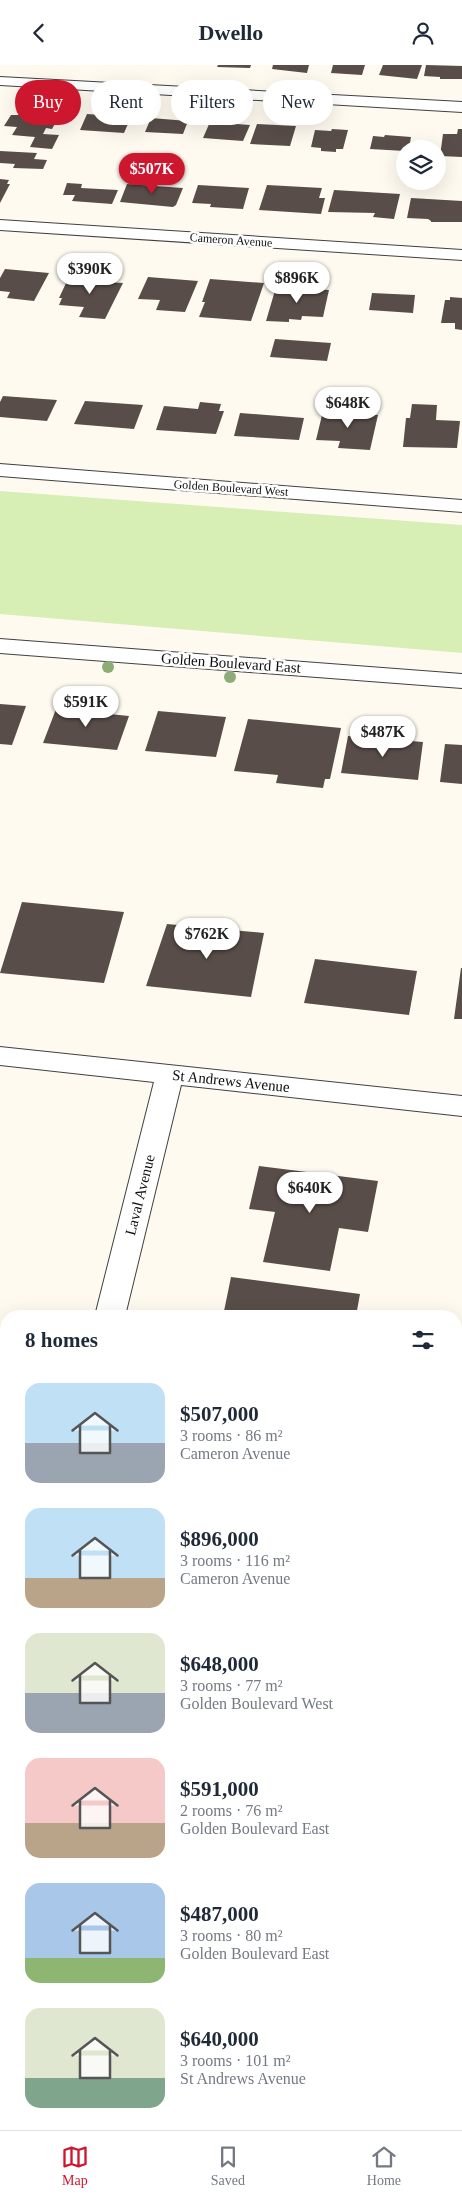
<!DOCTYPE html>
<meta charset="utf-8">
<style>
:root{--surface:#fff;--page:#f2f2f3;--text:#1f2937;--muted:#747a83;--line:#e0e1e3;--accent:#cc172e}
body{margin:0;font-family:Georgia,serif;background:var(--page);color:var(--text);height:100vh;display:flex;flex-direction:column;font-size:19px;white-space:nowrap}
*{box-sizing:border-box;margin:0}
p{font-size:16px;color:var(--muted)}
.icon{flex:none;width:28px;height:28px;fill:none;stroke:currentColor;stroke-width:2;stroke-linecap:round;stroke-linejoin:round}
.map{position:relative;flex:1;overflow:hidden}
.drawer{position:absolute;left:0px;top:1245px;width:462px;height:820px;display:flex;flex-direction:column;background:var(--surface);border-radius:20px 20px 0 0;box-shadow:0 5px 20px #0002}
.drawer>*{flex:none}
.top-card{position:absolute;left:15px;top:15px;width:432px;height:45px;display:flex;gap:10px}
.buttons{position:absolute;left:396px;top:75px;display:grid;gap:10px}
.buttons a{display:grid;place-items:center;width:50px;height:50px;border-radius:50%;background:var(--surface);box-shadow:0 5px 20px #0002;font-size:25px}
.price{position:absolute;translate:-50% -42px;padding:0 11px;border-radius:18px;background:#fff;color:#222;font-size:16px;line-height:32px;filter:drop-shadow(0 1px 2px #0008)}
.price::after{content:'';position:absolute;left:50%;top:30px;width:15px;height:11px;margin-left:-8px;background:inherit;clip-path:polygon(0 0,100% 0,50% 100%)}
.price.current{background:var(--accent);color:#fff}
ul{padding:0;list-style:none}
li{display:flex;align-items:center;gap:15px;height:125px;padding:0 25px}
li span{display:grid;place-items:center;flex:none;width:140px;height:100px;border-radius:15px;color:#555}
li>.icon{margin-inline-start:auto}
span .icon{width:60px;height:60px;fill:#fffc;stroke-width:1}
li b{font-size:21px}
h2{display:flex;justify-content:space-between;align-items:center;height:60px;padding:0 25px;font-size:21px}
.chip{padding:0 18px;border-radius:22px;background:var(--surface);box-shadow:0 5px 20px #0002;font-size:18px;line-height:45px}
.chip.current{background:var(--accent);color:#fff}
header{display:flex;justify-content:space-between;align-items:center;height:65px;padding:0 25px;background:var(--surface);font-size:22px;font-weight:700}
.tabs{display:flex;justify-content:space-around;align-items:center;height:70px;border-top:1px solid var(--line);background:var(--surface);font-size:14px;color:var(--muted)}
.tabs a{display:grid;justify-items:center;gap:2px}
.tabs .current{color:var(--accent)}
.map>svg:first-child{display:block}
.green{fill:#d7eeb4}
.building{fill:#584d49}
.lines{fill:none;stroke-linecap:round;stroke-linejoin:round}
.minor-casing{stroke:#414141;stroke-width:2}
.minor{fill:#fff;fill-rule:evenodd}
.tree{fill:#8dac78}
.labels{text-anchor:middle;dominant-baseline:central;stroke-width:5;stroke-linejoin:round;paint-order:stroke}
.far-street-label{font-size:12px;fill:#0e0e0e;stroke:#fff}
.street-label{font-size:15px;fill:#0e0e0e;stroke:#fff}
</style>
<header><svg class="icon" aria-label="back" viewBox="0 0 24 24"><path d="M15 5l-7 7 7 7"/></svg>Dwello<svg class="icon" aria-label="person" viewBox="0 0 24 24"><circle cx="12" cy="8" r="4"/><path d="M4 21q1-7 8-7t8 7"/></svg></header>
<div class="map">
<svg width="462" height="2065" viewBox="0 0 462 2065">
<rect width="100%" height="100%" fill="#fffaef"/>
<path class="green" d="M0,426L462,460V588L0,549Z"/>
<path class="building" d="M218,0H251L250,3L217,2Z
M273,0H309L307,8L272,4Z
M333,0H365L362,10L331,8Z
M383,0H422L417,14L379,10Z
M426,0L462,1V14H440V12L424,11Z
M41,45L62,46L52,64L46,63L43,69L59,70L52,84L30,82L35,72L12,70L17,62L4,61L11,50H38Z
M87,49L131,52L124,68L80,65Z
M151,53L188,56L183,69L145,67Z
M210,57L250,60L243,76L203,73Z
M257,59L296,61L290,81L250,79Z
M332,64L348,65L343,84H336V87L321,86V83L311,82L315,65L331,66Z
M458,64H462V92L440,91L443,69H457Z
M385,70L411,72L409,84H405V86L370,84L373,71L384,72Z
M0,86L37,88L34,94L47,95L43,104L13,103L15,99L0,98Z
M0,114L9,115L7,119H10L0,138Z
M67,118L82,119L81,123L118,125L112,139L72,136L75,130H63Z
M127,119L183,123L176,140L173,142L120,137Z
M198,120L249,123L243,144L210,142L211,139L192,138Z
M267,120L322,123L319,133H325L321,149L259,145Z
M334,125L400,129L394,154L373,152L375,148L328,147Z
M411,133L462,136V157H431V156L428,154L407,153Z
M5,204L49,208L34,236L7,233L10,227L0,226V213Z
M76,209L106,211L103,217L123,218L105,254L79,252L84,242L59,240L62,233H59L68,214L73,215Z
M148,212L198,216L185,247L156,245L160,235L138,234Z
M210,214L264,218L251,256L199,252L205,237H202Z
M276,222L329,225L323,252L302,251L301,255L289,254V257L266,256Z
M372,228L415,230L413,248L369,245Z
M450,232L462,233V265L455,264V258H441L445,235H450Z
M275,274L331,278L327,296L270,292Z
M3,331L57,335L47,356L0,352V337Z
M85,336L143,340L134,364L74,359Z
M200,337L221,339L219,346H224L216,369L156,365L164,341L198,344Z
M412,339L437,340L436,355L460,356L457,383L403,382L406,353H410Z
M323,346L378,350L370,385L338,383L340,376L316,375Z
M240,348L304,353L299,375L234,371Z
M0,639L26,641L12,680L0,679Z
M58,639L100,643L99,648L129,651L117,685L43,678Z
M158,646L226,652L216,692L145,686Z
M248,654L341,663L330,714H325L323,723L276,718L278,710L234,706Z
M348,671L423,677L418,715L341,708Z
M445,679L462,680V719L440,717Z
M22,837L124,847L104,918L0,908Z
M167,859L264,868L251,932L146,921Z
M315,894L417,906L409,950L304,938Z
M461,903H462V954H454Z
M259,1101L378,1116L368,1167L339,1163L330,1206L263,1197L275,1147L249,1144Z
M231,1212L360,1229L356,1251H223Z"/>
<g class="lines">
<g class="minor-casing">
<path id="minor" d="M0,12L462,37V47L0,20Z
M0,155L462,185V195L0,165Z
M0,399L462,435V447L0,411Z
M0,574L462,609V623L0,588Z
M0,982L462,1031V1051L181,1020L125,1251H95L154,1017L0,1000Z
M0,1559L6,1560V1590L0,1589Z
M6,1639V1692L0,1694V1641Z"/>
</g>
<use href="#minor" class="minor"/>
</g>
<g class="tree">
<circle cx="108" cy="602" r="6"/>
<circle cx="230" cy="612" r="6"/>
</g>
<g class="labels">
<g class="far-street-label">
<text transform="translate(231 175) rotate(4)">Cameron Avenue</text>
<text transform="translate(231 423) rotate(4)">Golden Boulevard West</text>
</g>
<g class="street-label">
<text transform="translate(231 598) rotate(4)">Golden Boulevard East</text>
<text transform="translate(231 1016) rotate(6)">St Andrews Avenue</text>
<text transform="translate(140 1130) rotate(-76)">Laval Avenue</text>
</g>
</g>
</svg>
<div class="buttons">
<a><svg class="icon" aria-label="layers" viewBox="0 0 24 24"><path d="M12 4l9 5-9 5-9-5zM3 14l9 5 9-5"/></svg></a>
</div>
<b class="price current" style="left:152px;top:130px">$507K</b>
<b class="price" style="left:90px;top:230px">$390K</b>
<b class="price" style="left:297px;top:239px">$896K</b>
<b class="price" style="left:348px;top:364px">$648K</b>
<b class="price" style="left:86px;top:663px">$591K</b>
<b class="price" style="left:383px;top:693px">$487K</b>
<b class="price" style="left:207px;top:895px">$762K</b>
<b class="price" style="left:310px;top:1149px">$640K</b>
<div class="top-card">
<a class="chip current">Buy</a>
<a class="chip">Rent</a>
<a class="chip">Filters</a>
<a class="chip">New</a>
</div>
<section class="drawer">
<h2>8 homes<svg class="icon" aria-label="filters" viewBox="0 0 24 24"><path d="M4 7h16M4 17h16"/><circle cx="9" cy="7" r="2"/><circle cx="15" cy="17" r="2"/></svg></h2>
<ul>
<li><span style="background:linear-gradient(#bfe0f5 60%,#9aa5b1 0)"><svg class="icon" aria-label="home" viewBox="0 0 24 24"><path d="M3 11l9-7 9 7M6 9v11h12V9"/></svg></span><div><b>$507,000</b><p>3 rooms · 86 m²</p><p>Cameron Avenue</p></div></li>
<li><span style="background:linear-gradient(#bfe0f5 70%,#b9a48a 0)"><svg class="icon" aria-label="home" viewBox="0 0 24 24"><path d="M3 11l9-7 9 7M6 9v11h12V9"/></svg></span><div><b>$896,000</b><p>3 rooms · 116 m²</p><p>Cameron Avenue</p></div></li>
<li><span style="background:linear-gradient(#dfe7d0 60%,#9aa5b1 0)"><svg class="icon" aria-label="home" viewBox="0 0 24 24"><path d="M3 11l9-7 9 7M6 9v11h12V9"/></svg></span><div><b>$648,000</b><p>3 rooms · 77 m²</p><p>Golden Boulevard West</p></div></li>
<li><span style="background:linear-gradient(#f6c9c9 65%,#b9a48a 0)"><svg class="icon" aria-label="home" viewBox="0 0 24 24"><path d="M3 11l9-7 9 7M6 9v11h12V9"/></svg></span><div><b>$591,000</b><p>2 rooms · 76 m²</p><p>Golden Boulevard East</p></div></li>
<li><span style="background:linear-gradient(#a9c7e8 75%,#8fb573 0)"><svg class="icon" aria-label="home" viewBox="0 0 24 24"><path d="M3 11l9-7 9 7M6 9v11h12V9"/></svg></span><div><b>$487,000</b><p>3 rooms · 80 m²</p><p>Golden Boulevard East</p></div></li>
<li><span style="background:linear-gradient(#dfe7d0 70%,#7fa58c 0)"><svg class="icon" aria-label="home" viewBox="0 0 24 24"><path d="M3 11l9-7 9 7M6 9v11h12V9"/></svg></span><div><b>$640,000</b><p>3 rooms · 101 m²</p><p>St Andrews Avenue</p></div></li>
</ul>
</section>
</div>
<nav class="tabs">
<a class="current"><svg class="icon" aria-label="map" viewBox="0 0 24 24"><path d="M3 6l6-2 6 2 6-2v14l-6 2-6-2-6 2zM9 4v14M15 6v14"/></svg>Map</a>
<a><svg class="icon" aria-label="saved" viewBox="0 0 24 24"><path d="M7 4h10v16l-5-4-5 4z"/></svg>Saved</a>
<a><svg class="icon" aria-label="home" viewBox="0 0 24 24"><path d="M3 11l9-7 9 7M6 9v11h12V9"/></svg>Home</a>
</nav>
